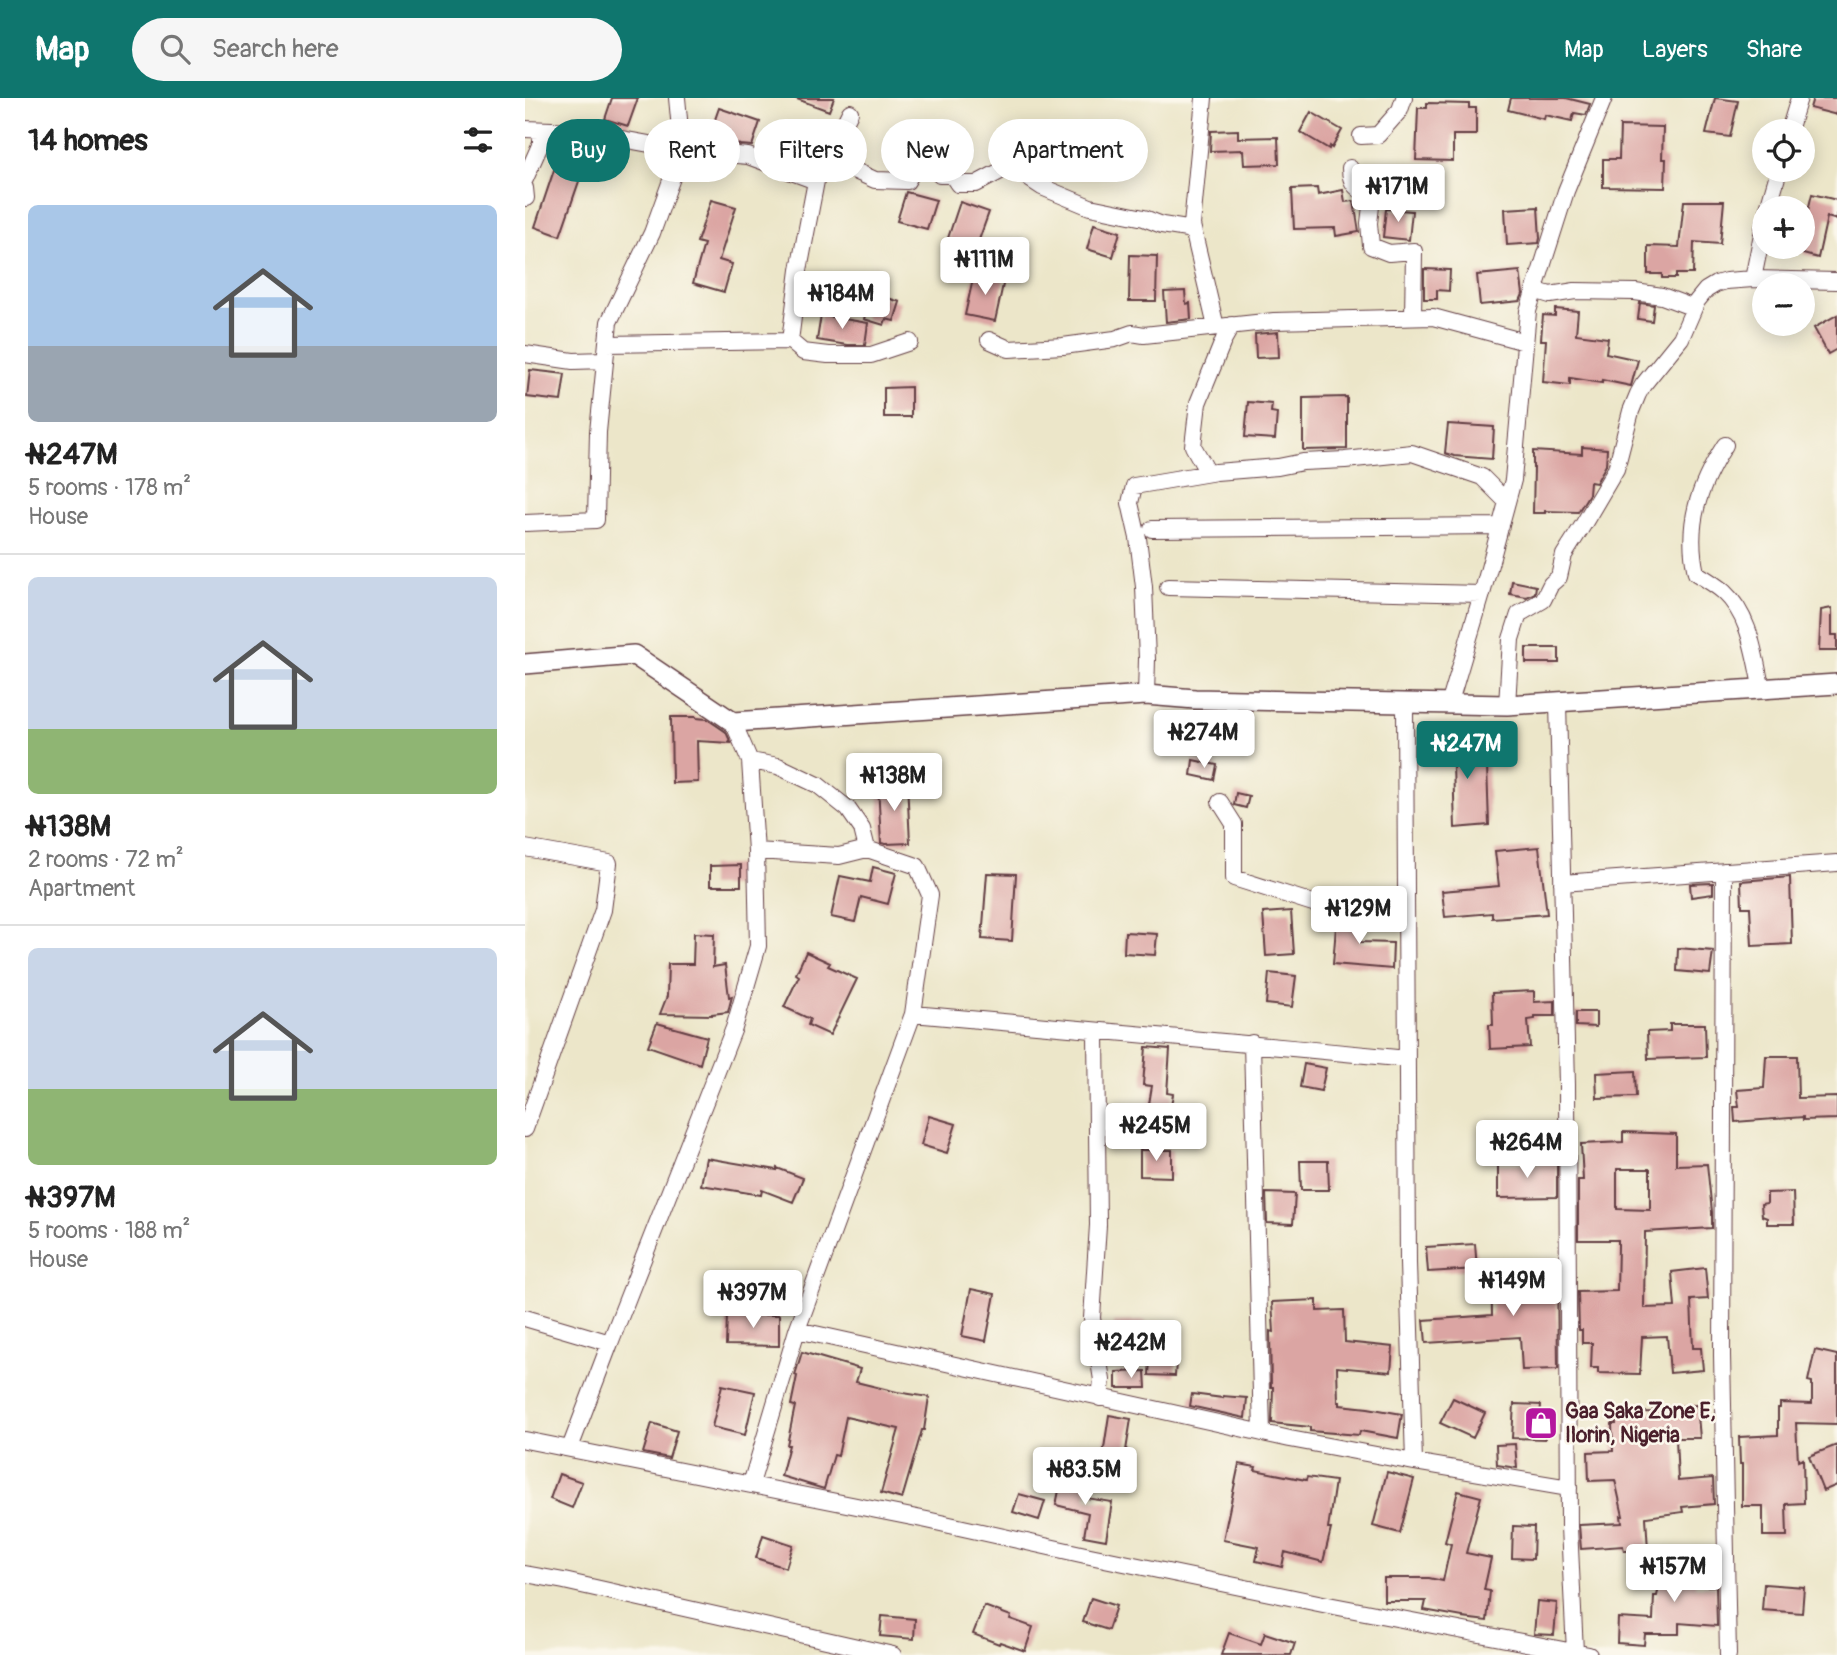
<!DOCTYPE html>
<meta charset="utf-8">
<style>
:root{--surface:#fff;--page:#f6f6f6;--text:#222;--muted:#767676;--line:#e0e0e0;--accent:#0f766e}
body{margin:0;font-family:Pangolin,sans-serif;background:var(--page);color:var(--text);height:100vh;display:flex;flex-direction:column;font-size:26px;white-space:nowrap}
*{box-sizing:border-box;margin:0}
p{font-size:23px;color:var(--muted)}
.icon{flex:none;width:38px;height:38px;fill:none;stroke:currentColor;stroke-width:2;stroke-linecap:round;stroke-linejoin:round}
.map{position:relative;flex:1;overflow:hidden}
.details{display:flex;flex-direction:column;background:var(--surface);width:525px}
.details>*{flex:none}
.top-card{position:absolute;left:21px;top:21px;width:665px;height:63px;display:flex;gap:14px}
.tools{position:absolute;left:1227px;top:21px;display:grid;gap:14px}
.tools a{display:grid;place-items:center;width:63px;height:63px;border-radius:50%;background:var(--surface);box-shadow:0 4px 18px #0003;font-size:35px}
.price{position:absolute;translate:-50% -60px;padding:0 16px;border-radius:7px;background:#fff;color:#222;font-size:23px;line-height:46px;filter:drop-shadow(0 2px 4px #0008)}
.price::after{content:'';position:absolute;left:50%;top:42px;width:21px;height:16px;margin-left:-10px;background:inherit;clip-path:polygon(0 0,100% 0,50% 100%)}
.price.on{background:var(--accent);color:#fff}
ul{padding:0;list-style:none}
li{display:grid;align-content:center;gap:14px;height:371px;padding:0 28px}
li+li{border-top:2px solid var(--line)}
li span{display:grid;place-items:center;height:217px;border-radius:10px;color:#555}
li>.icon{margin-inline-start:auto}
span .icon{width:126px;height:126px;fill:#fffc;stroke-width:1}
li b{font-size:30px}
h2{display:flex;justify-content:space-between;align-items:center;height:84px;padding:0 28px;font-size:30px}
.chip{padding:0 24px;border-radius:32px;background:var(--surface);box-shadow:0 4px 18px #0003;font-size:24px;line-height:63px}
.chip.on{background:var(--accent);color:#fff}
header{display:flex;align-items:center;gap:42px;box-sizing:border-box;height:98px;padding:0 35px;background:var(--accent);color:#fff}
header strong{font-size:33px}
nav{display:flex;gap:38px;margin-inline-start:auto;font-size:24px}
.search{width:490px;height:63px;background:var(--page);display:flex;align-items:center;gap:18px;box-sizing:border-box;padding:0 24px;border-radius:38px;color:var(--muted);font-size:26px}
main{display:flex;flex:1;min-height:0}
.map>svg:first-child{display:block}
.building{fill:#dba5a3;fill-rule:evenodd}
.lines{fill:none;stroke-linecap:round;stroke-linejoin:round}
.minor-casing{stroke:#623d43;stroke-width:18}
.tertiary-casing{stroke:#623d43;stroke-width:22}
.minor{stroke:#fff;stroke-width:16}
.tertiary{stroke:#fff;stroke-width:19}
.labels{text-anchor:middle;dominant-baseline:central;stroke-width:5;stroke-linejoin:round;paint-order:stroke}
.poi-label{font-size:21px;font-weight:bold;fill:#4a1f2b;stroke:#fbf7ec;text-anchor:start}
</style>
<header>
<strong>Map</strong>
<div class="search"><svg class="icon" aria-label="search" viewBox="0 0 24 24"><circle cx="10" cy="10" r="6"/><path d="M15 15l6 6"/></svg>Search here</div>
<nav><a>Map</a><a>Layers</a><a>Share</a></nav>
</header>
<main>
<section class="details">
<h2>14 homes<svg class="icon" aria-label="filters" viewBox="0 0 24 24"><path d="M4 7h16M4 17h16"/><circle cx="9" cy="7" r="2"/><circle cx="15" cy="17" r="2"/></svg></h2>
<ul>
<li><span style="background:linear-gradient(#a9c7e8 65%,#9aa5b1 0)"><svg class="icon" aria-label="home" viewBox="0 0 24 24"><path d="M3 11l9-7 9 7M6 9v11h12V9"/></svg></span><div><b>₦247M</b><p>5 rooms · 178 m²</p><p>House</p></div></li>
<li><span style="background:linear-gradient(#c9d6e8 70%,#8fb573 0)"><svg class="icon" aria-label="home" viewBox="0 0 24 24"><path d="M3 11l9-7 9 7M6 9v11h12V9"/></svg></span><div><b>₦138M</b><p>2 rooms · 72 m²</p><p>Apartment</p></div></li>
<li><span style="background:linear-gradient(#c9d6e8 65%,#8fb573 0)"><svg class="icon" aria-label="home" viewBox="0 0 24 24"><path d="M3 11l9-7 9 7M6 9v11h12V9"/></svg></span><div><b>₦397M</b><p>5 rooms · 188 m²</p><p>House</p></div></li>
</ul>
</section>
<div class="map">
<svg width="1312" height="1557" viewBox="0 0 1312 1557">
<rect width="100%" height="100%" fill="#fbf7ec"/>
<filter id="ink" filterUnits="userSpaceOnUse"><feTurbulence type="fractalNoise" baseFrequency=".0143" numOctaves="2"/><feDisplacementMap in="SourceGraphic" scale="14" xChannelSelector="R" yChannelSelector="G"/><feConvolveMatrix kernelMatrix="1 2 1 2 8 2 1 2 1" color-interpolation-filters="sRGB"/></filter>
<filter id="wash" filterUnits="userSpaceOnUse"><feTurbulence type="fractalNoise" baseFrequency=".00686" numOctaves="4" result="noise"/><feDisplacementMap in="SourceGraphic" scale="28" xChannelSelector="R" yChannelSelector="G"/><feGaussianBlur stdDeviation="1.57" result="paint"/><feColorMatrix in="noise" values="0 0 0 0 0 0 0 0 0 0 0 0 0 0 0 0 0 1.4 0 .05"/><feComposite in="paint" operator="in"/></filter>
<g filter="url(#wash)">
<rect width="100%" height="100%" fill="#ece6c9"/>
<g id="blocks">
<path class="building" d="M87,0H113L103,28L80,21Z
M273,0H309L304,13L272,1Z
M986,0H1041L1065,6L1061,17L1049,15L1047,23L1020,17L1019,21L983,12Z
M1190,0L1213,3L1205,39L1181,36Z
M1288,0H1312V17L1285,10Z
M902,5L944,6V10H951V37H928V63L891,62L893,10H902Z
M194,10L235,24L227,48L215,47L185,36Z
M786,14L817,32L807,50L805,48L804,51L775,34Z
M1095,28L1138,29L1137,61H1141L1140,90L1078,89V61H1094Z
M713,32V40L753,39L754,66L719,67L718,52L685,53L686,33Z
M35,54L61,63L35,138L10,129Z
M792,90L793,97L818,92L820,104L829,103L834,134L811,138L810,130L769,131L767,91Z
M381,94L411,102L402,131L372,123Z
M1287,96L1312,102V122L1302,119L1293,160L1278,156V124L1280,125Z
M186,102L211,109L194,162L207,166L199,194L168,185L179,146L172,144Z
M1159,103H1199L1195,146L1169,144L1168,176H1151V180H1137V176H1123V148L1154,149Z
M435,104L464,114L446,164L418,155Z
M1013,109L1015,140L1014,145L982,147L980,111Z
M861,111L887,113L884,142L858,139Z
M569,126L595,134L588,159L562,151Z
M605,157L632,158L631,203H604Z
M899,171L925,172L924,193L912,192V201H899Z
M995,173L998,196L995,203L955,207L952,177Z
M449,176L479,182L470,223L440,217Z
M660,193L661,206L665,205L666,221L641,224L639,194Z
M347,195L375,204L369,223L361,221L359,227L339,221Z
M1115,205L1129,207L1127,223L1113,221Z
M1030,211L1053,213L1051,236L1083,240L1081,255L1113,262L1106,288L1077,282V285L1045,280V287L1018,284L1021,242H1016L1018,217L1030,218Z
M296,217L343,225L340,247H322L292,242Z
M1312,217V251L1303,256L1289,230Z
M753,234L754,259L731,260L730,236Z
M5,272L40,276L36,303L2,299Z
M386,289V319H359V290Z
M822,299V351L778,352V300Z
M723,304L747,306L746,314L752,315L750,341L720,339Z
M923,326L969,329L967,361L929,358L920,355Z
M1057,349L1082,351L1081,367L1071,385L1065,384L1064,396L1053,414L1020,413V415H1008L1009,370H1008V353L1057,356Z
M987,483L1011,488L1010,495L1002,499L985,496Z
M1307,510V537H1312V553H1294L1296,512Z
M1001,550H1034V565H1001Z
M146,619H171V620L182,621L201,634L206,645L172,643L173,684L147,685Z
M961,637L964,727L930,730L928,666L900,665V650L947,652L946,638Z
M668,662L692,667L689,682L666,677Z
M382,684L385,745L361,746L356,745L353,686Z
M711,695L724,698L721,710L709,707Z
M1014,749L1022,816L967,820V815L920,819L917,793L974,788L970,753Z
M216,767V788H185V768Z
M348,769L371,775L363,806L336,799L330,824L306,819L315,778L345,784Z
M462,775L491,776L487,843L457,841Z
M1265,779L1267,846L1227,848L1225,809H1217L1216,783Z
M1188,785V796L1166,799L1165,786Z
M766,813L769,856L741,858L738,815Z
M812,817L838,819L835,844L868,845L867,871L808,866Z
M600,834L632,836L630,857L599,855Z
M169,835L189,836L188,869L200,867L204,899L207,898L203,914L187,916V917L135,916L142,898L143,866H168Z
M1153,850L1188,853L1185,876L1152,873Z
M281,854L305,865L303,868L332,881L305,937L283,927L285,921L259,909L274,878L271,876Z
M744,875L771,878L767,909L741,906Z
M1009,893V904L1030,903V918H1010V921L1003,922L1005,949L965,951L964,927H968L967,895Z
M1051,914H1071V929L1051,928Z
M132,925L182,939L175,966L123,948Z
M1145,926H1180L1181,959L1123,961L1122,934L1145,933Z
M621,949L645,951L642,995L648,996L645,1015L623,1012L627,988L618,987Z
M1241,958H1272L1273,1000L1312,999V1021L1278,1022V1019L1210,1024L1209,1009H1214L1212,992L1239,990Z
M779,966L801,970L796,993L775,989Z
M1110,973L1111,999L1072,1000L1071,975Z
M404,1018L431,1026L422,1055L396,1047Z
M1098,1034L1151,1036V1067L1182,1066L1187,1114V1130L1120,1134L1119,1210L1150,1209L1147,1174L1180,1170L1183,1201L1166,1202L1168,1250H1176L1178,1272L1145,1275L1142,1238L1117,1239L1115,1276L1073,1275V1270H1066L1067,1245H1057V1232H1054L1053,1194L1092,1193L1093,1148V1142H1053V1082H1058L1056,1046L1098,1044ZM1092,1071H1125V1112L1092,1111Z
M615,1052H647V1079L615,1078Z
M181,1060L252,1072V1070L278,1080L268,1104L237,1092L236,1097L176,1087Z
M775,1063H803L804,1092H776Z
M1032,1065V1099L973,1100V1066Z
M1268,1094L1269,1126H1242V1120L1237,1118L1236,1106L1242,1105V1095Z
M741,1095L770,1096L768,1126L742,1125Z
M950,1146L952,1171L903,1174L901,1149Z
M997,1172H1032L1033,1271L997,1272L995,1239L901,1245L899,1222L967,1217L966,1173Z
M446,1191L470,1196L461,1243L437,1238Z
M792,1202V1213L819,1212L820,1244L868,1249L866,1274L812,1269L813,1304H815V1307L843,1310L877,1316L873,1340L835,1333L834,1337L785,1333V1329L747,1325L748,1289H746L745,1233L749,1234L747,1204Z
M202,1217H254V1248L201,1247Z
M621,1223V1234L653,1236L650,1278L624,1277L626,1246L590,1247L589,1224Z
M1290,1252L1312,1257V1326L1271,1325L1273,1363L1278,1361L1279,1405L1261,1406L1262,1438H1238V1408H1217V1366H1215L1214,1339L1253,1337V1310H1255V1305L1287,1306V1284L1283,1283Z
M277,1254L335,1271L331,1284L372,1294L404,1299L399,1332H397L377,1401L356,1395L374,1331L321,1319L313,1358L309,1357L299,1391L256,1378L264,1347H262L270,1308L266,1307L272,1278L270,1277Z
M620,1273L621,1290H591V1274Z
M197,1287L230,1294L220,1337L187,1329Z
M667,1296L698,1300V1298L722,1300L720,1320L665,1308Z
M928,1300L960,1315L948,1340L915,1325Z
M989,1306L1016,1307L1015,1317H1021L1020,1341L987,1340Z
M1172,1307L1175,1340H1151L1153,1383L1188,1380L1189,1406L1157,1409L1158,1414L1121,1419L1123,1452L1099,1453L1098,1448L1056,1451L1054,1427L1097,1425L1096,1418H1098L1090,1382L1064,1383L1063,1354L1088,1353L1087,1326H1091L1090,1315L1128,1314V1310Z
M584,1317L606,1321L599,1365L604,1366L601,1383L577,1379L581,1357H578Z
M127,1325L152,1333L144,1360L118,1355Z
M990,1346L992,1370L972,1367L971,1347Z
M1312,1347V1387L1298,1393L1284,1358Z
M714,1366L731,1369L730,1372L781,1382L782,1379L810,1383L803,1431H806L798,1464L760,1454L757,1469L731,1463L734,1449L698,1442Z
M862,1374L889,1381L875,1435L848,1428Z
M34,1376L57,1384L47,1410L25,1401Z
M537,1378L564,1384L561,1400L587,1404L581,1442L559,1438L563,1415L531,1407Z
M933,1393L956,1399L941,1455L966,1460L959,1492L965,1493L962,1523L938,1520V1519L899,1512L901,1503H859V1480H904L918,1483L926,1446L920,1444Z
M494,1396L520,1403L514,1422L488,1414Z
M988,1428L1009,1429L1008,1461L987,1460Z
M238,1437L268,1447L261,1470L231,1460Z
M1141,1455L1171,1461L1169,1475L1172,1476L1170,1488H1191L1192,1528L1154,1525V1536H1120L1119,1547L1092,1545L1093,1520L1128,1522L1129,1498H1132Z
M1239,1486L1279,1489L1277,1515L1237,1512Z
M566,1500L591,1508L583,1532L558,1524Z
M1012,1503L1032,1505L1029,1537L1009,1536Z
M459,1508L486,1518L485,1521L508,1529L500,1553L475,1544L474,1546L448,1536Z
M357,1518L390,1521L389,1541L355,1538Z
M704,1535L736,1546L740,1535L770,1545L766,1557H696Z"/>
</g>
</g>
<g filter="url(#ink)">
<use href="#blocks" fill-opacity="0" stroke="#623d43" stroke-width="2"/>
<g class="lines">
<g class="minor-casing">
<path id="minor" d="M152,0L157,52L223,58L291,83L325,14
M679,0L667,127L691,229
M0,31L53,33L157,52L127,135L84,224L73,334L71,422L0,425
M1264,33L1274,0
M836,38L853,37L875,12L879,0
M300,64L326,71L350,82L382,83L394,63L407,65L415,77H427L433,86H451L485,68L517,89L565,109L619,120L637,127L668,132
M825,70C825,88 833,91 847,100L844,125L846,148L864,155L889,153L888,219
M0,81L16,45V32
M0,90L1,100
M1243,110L1254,72
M1228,181L1239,126
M1009,192L1025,197L1050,193L1110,194L1137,198L1169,210
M464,242L484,251L538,248L590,241L607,235L619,237L749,223L908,219L1000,244
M265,243L278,254L303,257H346L385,244
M82,246L265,243L274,172L291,83
M0,256L48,263L80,262
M1200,347C1174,388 1160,426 1171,475C1181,481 1191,487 1199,494C1226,519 1229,558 1237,592
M683,375L668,348L673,305L699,241L707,227
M627,431L976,428
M643,489L957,496
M621,597L622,561L619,489L613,440L605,405L609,388L691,374L753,369L778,364L820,362L887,355L957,379L982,404
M1033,604L1042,987L1044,1429L1050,1554
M880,606L883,1165L889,1364
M924,607L957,496L988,382L1003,213L1041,93L1079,0
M982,607L986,541L994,516L1018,502L1026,486L1034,479L1039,457L1058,427L1091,371L1106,313L1113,296L1118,287L1156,240L1172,203L1181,192L1191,186L1201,183L1228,181L1312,183
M225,663L253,668L293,687L323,711L337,731L342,751L392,768L405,797L388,916
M695,704L709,726V780L788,805L880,799
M0,750L84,765L78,812L0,1031
M231,753L314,758L342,751
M1199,773L1197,1257L1203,1557
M1037,785L1312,765
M571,934L573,1127L567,1220L577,1282L575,1300
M727,945L737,1335
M0,1220L85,1245L45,1350
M272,1232L388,916C550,932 711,944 872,960H881
M85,1245L209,930L233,848L231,753L225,663L208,624
M0,1342L402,1422L565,1458L798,1506L1064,1557
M226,1386L272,1232L765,1341L889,1364L1044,1390
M0,1476L39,1483L368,1557"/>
</g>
<g class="tertiary-casing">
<path id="tertiary" d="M0,566L109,557L208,624L621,597L670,601L982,607L1312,586"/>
</g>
<use href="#minor" class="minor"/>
<use href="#tertiary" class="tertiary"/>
</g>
</g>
<defs>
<g id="shop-square" transform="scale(1.75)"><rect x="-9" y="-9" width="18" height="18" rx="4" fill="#b5179e" stroke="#fbf7ec"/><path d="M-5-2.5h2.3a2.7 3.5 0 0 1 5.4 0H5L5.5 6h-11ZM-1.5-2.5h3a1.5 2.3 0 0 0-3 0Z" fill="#fff"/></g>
</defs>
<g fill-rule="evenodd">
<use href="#shop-square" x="1016" y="1325"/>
</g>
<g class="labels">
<g class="poi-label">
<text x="1040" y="1313">Gaa Saka Zone E,<tspan x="1040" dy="24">Ilorin, Nigeria</tspan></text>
</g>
</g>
</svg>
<div class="tools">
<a><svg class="icon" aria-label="locate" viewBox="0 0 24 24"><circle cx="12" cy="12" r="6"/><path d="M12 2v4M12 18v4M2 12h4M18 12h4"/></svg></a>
<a>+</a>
<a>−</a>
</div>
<b class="price" style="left:873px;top:126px">₦171M</b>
<b class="price" style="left:460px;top:199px">₦111M</b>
<b class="price" style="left:317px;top:233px">₦184M</b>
<b class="price" style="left:679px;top:672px">₦274M</b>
<b class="price on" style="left:942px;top:683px">₦247M</b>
<b class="price" style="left:369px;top:715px">₦138M</b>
<b class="price" style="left:834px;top:848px">₦129M</b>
<b class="price" style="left:631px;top:1065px">₦245M</b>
<b class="price" style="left:1002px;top:1082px">₦264M</b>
<b class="price" style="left:988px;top:1220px">₦149M</b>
<b class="price" style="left:228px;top:1232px">₦397M</b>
<b class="price" style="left:606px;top:1282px">₦242M</b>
<b class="price" style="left:560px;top:1409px">₦83.5M</b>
<b class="price" style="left:1149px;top:1506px">₦157M</b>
<div class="top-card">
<a class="chip on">Buy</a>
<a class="chip">Rent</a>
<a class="chip">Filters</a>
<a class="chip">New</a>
<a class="chip">Apartment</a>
</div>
</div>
</main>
